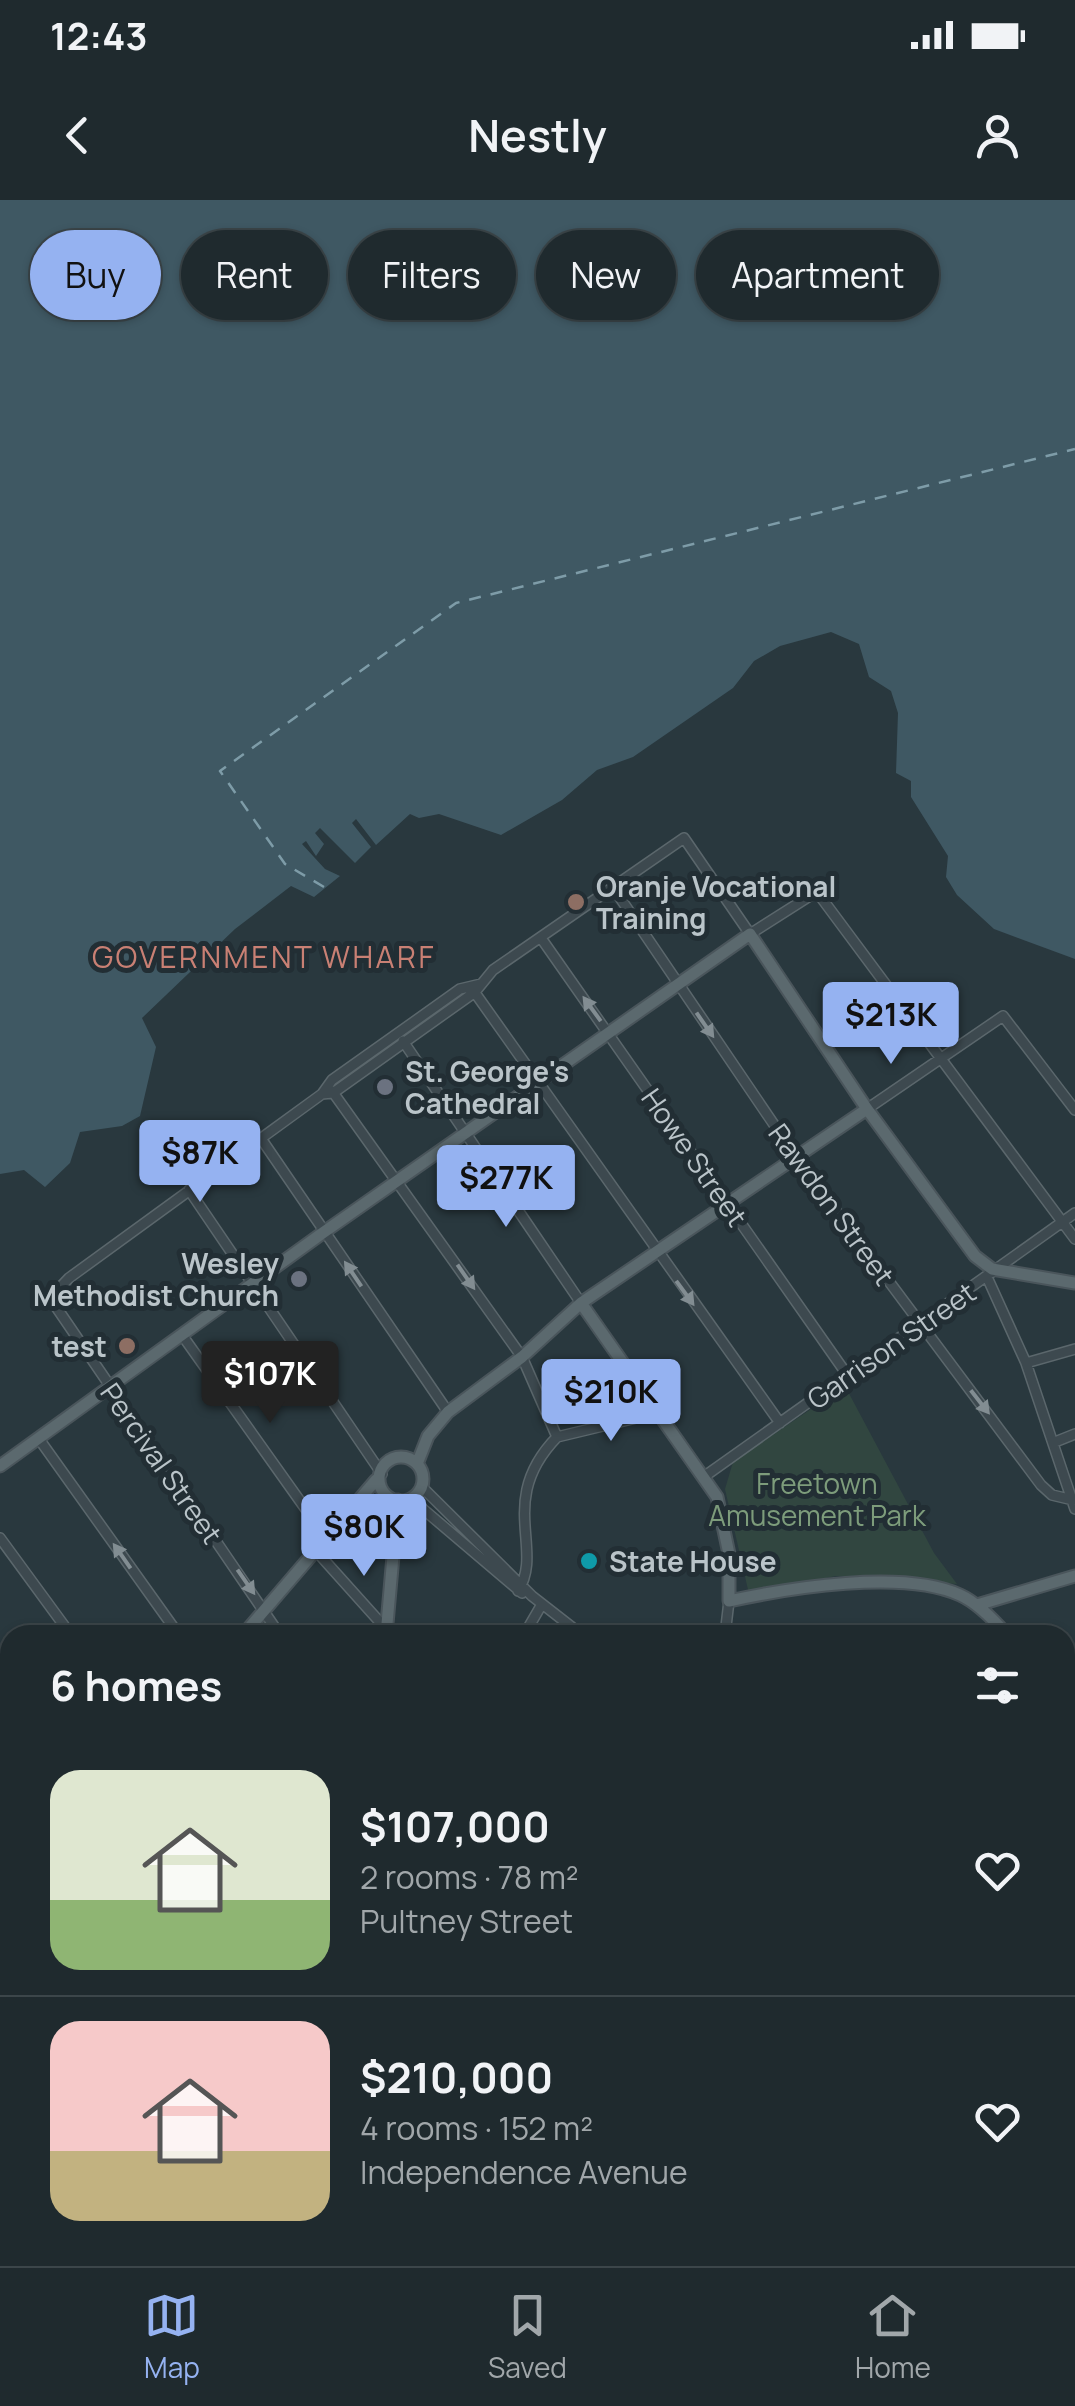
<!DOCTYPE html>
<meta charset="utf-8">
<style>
:root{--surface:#1f2a2e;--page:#273236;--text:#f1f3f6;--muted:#a1a7aa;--line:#3c464a;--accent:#95b2f1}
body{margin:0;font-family:Manrope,sans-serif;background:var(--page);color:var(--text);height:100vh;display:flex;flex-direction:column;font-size:38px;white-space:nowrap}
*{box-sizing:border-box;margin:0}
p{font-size:32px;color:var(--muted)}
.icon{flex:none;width:55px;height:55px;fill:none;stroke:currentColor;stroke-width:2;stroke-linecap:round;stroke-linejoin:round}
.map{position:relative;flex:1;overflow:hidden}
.sheet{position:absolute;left:0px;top:1425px;width:1075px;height:642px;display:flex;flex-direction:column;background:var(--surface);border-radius:30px 30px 0 0;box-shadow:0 2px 8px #0004,0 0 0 2px var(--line)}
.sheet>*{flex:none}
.guide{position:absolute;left:30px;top:30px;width:1015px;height:90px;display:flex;gap:20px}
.price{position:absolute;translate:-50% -85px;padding:0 22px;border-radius:10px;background:var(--accent);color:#111;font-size:32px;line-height:65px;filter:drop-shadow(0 2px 5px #0008)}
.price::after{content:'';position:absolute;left:50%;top:60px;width:30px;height:22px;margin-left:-15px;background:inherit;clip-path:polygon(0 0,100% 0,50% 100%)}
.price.selected{background:#222;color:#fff}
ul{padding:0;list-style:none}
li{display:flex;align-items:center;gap:30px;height:250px;padding:0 50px}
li+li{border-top:2px solid var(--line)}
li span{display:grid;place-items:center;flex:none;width:280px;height:200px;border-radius:30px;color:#555}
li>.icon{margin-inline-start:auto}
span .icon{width:120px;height:120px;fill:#fffc;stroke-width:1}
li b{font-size:42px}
h2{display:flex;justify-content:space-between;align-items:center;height:120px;padding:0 50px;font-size:42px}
.tag{padding:0 35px;border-radius:45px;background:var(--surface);box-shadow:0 2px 8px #0004,0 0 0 2px var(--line);font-size:35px;line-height:90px}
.tag.selected{background:var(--accent);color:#111}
.status{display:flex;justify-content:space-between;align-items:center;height:70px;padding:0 50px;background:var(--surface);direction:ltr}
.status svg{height:28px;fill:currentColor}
header{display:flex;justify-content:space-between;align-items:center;height:130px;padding:0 50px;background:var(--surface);font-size:45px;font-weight:600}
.dock{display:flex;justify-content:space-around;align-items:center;height:140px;border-top:2px solid var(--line);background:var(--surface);font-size:28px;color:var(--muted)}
.dock a{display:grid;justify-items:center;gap:5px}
.dock .selected{color:var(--accent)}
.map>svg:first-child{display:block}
.green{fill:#314640}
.water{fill:#3f5863}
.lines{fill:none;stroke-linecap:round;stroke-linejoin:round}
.stream{stroke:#3f5863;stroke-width:2.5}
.ferry{stroke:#7e9ca8;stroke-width:2.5;stroke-dasharray:12 10;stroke-linecap:butt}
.minor-casing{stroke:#5b676c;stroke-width:12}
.major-casing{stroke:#4a555b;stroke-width:15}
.minor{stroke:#3d494f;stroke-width:9}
.major{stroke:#5b696e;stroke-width:11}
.oneway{fill:#828d92}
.education-dot{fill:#8d6e63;stroke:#222e34;stroke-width:4}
.worship-dot{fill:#6b7280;stroke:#222e34;stroke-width:4}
.culture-dot{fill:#0f9aa8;stroke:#222e34;stroke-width:4}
.labels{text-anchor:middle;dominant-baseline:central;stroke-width:10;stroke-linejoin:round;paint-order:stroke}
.poi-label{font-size:28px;font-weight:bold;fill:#bac4c9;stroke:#222e34;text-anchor:start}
.street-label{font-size:28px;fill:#bac4c9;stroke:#222e34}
.park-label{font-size:28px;fill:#7d9c7b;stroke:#222e34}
.neighbourhood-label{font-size:30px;letter-spacing:2.5px;fill:#c98074;stroke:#222e34}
</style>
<div class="status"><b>12:43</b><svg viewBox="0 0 49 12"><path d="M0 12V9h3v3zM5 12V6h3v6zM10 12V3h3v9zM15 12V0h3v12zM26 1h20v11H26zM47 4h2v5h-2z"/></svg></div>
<header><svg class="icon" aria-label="back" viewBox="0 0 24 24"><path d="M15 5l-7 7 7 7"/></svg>Nestly<svg class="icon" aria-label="person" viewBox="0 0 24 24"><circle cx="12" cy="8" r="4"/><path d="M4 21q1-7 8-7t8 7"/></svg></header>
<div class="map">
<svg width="1075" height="2066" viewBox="0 0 1075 2066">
<rect width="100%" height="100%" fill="#29383e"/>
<path class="green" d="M845,1186L934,1353L957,1384L836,1376L749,1394L725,1289L733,1262Z
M667,2058H871L875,2066H663Z"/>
<path class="water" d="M0,0H1075V759L994,729L957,695L946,677L948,656L911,597V581L896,573L898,513L891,491L869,477L859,444L831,432L780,446L754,461L733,488L633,557L597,570L562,600L501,635L439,614L419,618L410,614L376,645L356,619L352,623L371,647L355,663L320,628L315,633L324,644L316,656L306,641L302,644L325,669L340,676L314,697L291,686L235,729L142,818L156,847L140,916L122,926L80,932L70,963L45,987L24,970L0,974Z"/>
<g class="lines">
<path class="stream" d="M0,2055L4,2066"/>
<path class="ferry" d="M324,687L285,664L220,571L456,403L1075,249"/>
<g class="minor-casing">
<path id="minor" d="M612,686L796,957L1041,1285L1052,1295L1073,1300
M541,738L848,1176
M473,790L780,1223
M403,841L581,1103
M332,891L522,1157L557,1237
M322,894L333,893L475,792L493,770L684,638L750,734L813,694L820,696L1075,1039
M867,909L1003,816L1075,910
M262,940L448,1212
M189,990L382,1274
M987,1077L1026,1163L1075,1309
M182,1135L327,1339
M1026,1163L1075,1149
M557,1237L657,1213
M39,1239L179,1435
M1055,1242L1075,1234
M705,1276L1075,1013
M421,1286L532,1396L582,1435
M410,1298L522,1393
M0,1338L71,1435
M317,1352L387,1430
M518,1391C545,1349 496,1300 557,1237
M280,1435L50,1098L69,1078L322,894L332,880L460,789L481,784
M524,1435L542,1404
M555,1435L571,1428
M725,1435L729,1401
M1065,1468L1075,1466
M0,1481L10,1494
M0,1628L10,1641
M0,1742L10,1752
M0,1853L10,1863
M1065,1973L1075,1992
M0,2016L10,2013
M194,2058L202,2066
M325,2058L335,2066
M865,2058L871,2066
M80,2066L94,2058
M224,2066L234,2058
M405,2066V2058
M474,2066L475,2058
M653,2066L657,2058
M1021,2066L1022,2058"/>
</g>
<g class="major-casing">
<path id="major" d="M581,1103L717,1297L729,1354V1401C789,1388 903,1369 960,1395C978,1403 994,1420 1007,1435
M379 1279a22 22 0 1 1 44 0a22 22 0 1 1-44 0Z
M417,1264L428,1236L448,1212L522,1157L581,1103L867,909
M0,1266L324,1032L750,734L867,909L975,1056L992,1069L1075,1083
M977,1405L1075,1376
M243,1435L376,1280
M386,1435L398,1300
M1065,1501L1075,1512
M0,1694L10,1684
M341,2066L342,2058"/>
</g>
<use href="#minor" class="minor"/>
<use href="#major" class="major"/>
</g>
<defs><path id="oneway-solid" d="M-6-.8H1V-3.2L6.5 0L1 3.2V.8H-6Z" transform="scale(2.5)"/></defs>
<g class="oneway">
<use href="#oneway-solid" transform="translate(592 809) rotate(-126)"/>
<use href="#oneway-solid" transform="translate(705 825) rotate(55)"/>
<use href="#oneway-solid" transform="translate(353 1074) rotate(-124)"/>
<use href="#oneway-solid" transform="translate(466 1077) rotate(55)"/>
<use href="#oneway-solid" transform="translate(685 1093) rotate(54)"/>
<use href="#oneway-solid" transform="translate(980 1202) rotate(52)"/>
<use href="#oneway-solid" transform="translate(122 1356) rotate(-125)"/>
<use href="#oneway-solid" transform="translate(246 1382) rotate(55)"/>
</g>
<g class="education-dot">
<circle cx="576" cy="702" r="10"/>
<circle cx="127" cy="1146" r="10"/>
</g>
<g class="worship-dot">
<circle cx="385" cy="887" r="10"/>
<circle cx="299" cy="1079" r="10"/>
</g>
<circle class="culture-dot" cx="589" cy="1361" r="10"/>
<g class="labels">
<g class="poi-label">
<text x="596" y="686">Oranje Vocational<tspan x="596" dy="32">Training</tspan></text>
<text x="405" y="871">St. George's<tspan x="405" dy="32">Cathedral</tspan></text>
<text x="279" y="1063" text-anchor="end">Wesley<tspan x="279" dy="32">Methodist Church</tspan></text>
<text x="107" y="1146" text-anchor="end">test</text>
<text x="609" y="1361">State House</text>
</g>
<g class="street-label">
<text transform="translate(695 957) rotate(55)">Howe Street</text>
<text transform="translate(832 1004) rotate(54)">Rawdon Street</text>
<text transform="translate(891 1145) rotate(-35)">Garrison Street</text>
<text transform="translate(162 1263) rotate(55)">Percival Street</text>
</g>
<g class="park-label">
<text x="817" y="1283">Freetown<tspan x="817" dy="32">Amusement Park</tspan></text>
</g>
<g class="neighbourhood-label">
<text x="264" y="756">GOVERNMENT WHARF</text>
</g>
</g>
</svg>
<b class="price" style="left:891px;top:867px">$213K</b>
<b class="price" style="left:200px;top:1005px">$87K</b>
<b class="price" style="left:506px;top:1030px">$277K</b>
<b class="price selected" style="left:270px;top:1226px">$107K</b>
<b class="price" style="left:611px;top:1244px">$210K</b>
<b class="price" style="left:364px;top:1379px">$80K</b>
<div class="guide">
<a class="tag selected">Buy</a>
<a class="tag">Rent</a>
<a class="tag">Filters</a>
<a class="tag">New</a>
<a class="tag">Apartment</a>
</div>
<section class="sheet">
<h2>6 homes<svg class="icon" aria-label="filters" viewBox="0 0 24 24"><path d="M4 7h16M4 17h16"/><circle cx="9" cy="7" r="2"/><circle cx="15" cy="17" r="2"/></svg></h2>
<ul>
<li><span style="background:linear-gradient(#dfe7d0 65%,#8fb573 0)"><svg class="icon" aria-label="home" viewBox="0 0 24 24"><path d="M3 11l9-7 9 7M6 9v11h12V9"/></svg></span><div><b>$107,000</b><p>2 rooms · 78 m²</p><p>Pultney Street</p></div><svg class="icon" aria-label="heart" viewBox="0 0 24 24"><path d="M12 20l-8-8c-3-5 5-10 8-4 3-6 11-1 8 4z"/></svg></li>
<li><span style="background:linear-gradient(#f6c9c9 65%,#c2b280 0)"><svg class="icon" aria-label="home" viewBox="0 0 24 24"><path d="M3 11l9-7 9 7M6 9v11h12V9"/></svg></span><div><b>$210,000</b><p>4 rooms · 152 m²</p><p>Independence Avenue</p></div><svg class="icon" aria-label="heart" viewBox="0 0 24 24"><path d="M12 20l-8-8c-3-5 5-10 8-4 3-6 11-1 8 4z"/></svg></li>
</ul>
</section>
</div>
<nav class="dock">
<a class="selected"><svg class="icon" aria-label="map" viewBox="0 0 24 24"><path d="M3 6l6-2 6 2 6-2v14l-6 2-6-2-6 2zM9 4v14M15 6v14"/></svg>Map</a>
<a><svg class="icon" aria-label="saved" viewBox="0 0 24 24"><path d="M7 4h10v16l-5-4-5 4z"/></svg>Saved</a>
<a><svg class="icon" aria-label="home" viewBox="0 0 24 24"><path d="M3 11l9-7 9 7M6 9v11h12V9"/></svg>Home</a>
</nav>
